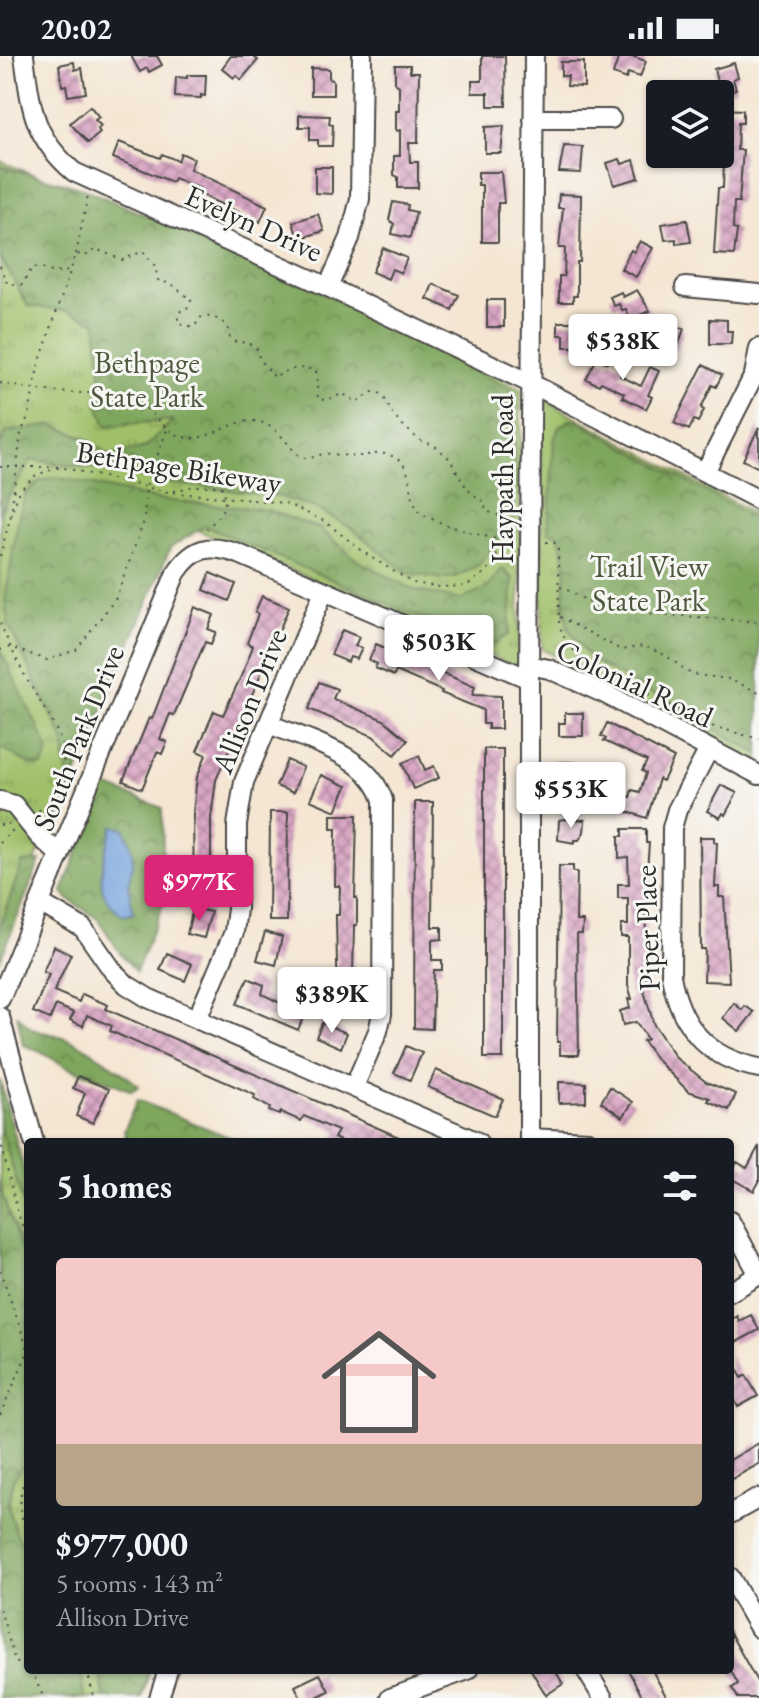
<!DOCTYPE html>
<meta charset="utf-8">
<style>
:root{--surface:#171b24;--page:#20242c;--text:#f1f3f6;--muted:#9ea1a6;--line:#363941;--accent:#db2777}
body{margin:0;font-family:"EB Garamond",serif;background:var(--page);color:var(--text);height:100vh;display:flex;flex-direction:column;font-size:30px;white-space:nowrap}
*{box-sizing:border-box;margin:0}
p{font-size:26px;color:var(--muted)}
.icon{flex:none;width:44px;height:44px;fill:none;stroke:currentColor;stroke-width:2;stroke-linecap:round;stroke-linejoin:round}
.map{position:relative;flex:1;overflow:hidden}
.drawer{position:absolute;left:24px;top:1082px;width:710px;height:536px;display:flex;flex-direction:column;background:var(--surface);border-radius:8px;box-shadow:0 2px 6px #0004}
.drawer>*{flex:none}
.controls{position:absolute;left:646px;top:24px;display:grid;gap:16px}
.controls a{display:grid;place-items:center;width:88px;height:88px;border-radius:8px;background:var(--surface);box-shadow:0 2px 6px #0004;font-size:40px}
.price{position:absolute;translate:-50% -68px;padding:0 18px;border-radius:8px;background:#fff;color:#222;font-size:26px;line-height:52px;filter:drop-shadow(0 2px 4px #0008)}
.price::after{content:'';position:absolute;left:50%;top:48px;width:24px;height:18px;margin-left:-12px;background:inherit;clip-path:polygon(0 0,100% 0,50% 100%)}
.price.current{background:var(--accent);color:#fff}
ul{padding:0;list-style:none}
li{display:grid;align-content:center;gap:16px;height:424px;padding:0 32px}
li+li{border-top:2px solid var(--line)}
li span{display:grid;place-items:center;height:248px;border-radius:8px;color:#555}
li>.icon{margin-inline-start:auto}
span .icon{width:144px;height:144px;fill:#fffc;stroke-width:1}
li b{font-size:34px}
h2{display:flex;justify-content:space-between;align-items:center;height:96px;padding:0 32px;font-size:34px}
.status{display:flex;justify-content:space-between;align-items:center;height:56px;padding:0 40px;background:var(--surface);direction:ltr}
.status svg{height:22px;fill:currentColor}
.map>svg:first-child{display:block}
.grass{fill:url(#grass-tufts);stroke:#65764a;stroke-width:2}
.forest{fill:url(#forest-crowns);stroke:#556844;stroke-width:2;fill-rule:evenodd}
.water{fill:#73a1dc;stroke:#4f6684;stroke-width:2}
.building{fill:url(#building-cross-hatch)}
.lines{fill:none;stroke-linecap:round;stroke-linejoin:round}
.minor-casing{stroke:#494744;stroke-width:22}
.path{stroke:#494744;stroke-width:2;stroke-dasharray:2 6;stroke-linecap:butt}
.minor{stroke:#fff;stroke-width:18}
.labels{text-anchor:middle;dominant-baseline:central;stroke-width:6;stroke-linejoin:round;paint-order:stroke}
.street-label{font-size:30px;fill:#2b2b2b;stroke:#f6f6f2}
.park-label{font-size:30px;fill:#4e583e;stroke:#f6f6f2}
</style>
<div class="status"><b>20:02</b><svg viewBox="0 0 49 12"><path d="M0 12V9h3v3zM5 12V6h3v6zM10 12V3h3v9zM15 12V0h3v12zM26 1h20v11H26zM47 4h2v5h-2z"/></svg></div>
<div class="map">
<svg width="759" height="1642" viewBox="0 0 759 1642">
<defs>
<pattern id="grass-tufts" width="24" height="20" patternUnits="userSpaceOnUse" patternTransform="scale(2)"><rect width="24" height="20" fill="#9fc069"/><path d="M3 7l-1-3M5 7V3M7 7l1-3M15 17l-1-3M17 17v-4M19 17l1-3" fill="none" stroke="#829c57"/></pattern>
<pattern id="forest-crowns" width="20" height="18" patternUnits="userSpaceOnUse" patternTransform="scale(2)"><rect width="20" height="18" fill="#7fa65d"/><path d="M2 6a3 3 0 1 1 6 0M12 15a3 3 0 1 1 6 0" fill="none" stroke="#68874d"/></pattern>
<pattern id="building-cross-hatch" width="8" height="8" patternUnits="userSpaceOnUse" patternTransform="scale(2)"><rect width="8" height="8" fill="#d9a6c4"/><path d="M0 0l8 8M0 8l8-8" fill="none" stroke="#b0879f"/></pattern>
</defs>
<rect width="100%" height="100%" fill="#f6f6f2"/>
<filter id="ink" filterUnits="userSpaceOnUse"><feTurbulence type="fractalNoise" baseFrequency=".0125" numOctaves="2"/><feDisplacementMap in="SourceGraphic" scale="16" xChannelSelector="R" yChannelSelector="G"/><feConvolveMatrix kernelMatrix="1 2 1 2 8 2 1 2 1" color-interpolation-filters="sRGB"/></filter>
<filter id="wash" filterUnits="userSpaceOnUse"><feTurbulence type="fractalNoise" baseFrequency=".006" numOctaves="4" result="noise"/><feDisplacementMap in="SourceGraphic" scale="32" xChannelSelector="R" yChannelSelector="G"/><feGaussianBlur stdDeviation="1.8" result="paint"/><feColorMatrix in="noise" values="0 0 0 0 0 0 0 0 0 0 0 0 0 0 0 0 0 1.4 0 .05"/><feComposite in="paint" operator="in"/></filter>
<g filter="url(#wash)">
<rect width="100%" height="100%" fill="#f5e6d3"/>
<path class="grass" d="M0,105L312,231L521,333L519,612L181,467L0,886Z
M541,342L759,460V712L542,593Z
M0,1054L28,1153V1614H150L142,1642H0Z"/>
<path class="forest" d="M0,110L82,132L312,231L516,336L513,478H503L479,509L457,520L443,523L407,517L351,472L313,451L277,440L168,427L112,415L31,404L1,454L0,462V390L6,376L53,369L86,382L110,400L146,391L173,364L106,370L97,346L101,310L96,266L69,255L28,250L0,200Z
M569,364H576L759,465V698L590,603L568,572L564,548L566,508L558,478L548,476L554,384L559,371Z
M57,421L162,444L268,454L320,473L358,505L414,534L461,544L487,532L502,512L513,523L509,578L490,591L205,470L170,492L58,763V758L70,727L65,707V687L8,568L5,545L18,463L26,437L40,425Z
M0,593L49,694L43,710L31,709L0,691Z
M104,729L162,752L164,846L136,916L120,897L98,863L69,844L62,836ZM107,790L133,806L128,830L102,834Z
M40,805L0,905V871L22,807Z
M17,958C36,982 40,972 65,982C89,991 120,1014 139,1030L131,1035C110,1024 90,1021 69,1012C53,1004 41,994 23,989Z
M0,1024L28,1129V1165L0,1069Z
M137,1044L241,1086H127L124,1075Z
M0,1123L3,1141L28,1212V1404L13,1424L8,1451L15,1474L28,1502V1614H81L84,1642H0Z
M99,1614H149L141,1642H105Z"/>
<path class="water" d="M113,770L124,772L131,789L133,806L128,830L134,857L124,860C116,854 106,845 103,835C98,819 108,785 113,770Z"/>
<g id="blocks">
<path class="building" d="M131,0H157L162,9L149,16L147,12L140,16Z
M231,0H252L258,4L241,24L236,19L234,22L222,12Z
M482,0H505L506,50H488V37H472V25H482Z
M619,0H631L646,5L640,21L628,17L626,23L613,18Z
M74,6L75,14L82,12L86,37L68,40L66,29L62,30L59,9Z
M561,6H584V31L567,30L568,20H561Z
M734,7L738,21L733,23L736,33L720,37L714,13Z
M395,9H410V16H419L418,87H409L410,106H418V132H398V121L394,119V100H400V74L396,75V55H399V30L395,27Z
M311,12L329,13V23L333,24V39H311Z
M187,19H206L205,40L201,39V42L175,41L176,21L187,22Z
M90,50L99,61L95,64L101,70L98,73L100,77L88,87L70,67Z
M722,53L743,54V67H738L737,94H743L739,146H734L733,173L737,174L734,199L714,198L718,132H723L725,78H721Z
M299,59L330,60L329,68L333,69L332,90H318V84H310V71H299Z
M504,70L501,97H485V71Z
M119,86L160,102L162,98L178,105L181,97L194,103L190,113L267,150L260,166L210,143L199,137L201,133L174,122L172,126L113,102Z
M564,90L583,91L581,117L559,116Z
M620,103L622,108L634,104L639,122L614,129L607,107Z
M315,111H332V138L315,137Z
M478,116H501L504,147H498V186H482V129H478Z
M559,138L581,139L580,206H577V240H573V246H559V220H564L565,192H559L563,152H558Z
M393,146L408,149L407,154L416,156L410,182L392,178L394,168L389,164Z
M318,158L324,175L298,183L293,166Z
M687,164L691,186L676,188V183L665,184L662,168Z
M640,185L653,192L636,221L621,213L631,194L634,196Z
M383,192L407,202L401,217L392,213L388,223L372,216Z
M433,228L459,239L452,254L427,243Z
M637,234L650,255L630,263L626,253L622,254L619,248L614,250L610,241L621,236L623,241Z
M487,244H504V271H487Z
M710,263L727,264V275H732L731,288H710Z
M558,266H583V277H587V291H564V279H558Z
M658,269L669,273L670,269L684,273L677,293L652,285Z
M597,302L608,307L610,304L624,311L620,320L641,330L650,311L659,315L648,339L652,341L646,353L622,341L624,337L601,326L599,329L586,323Z
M703,309L722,319L716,331L712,329L701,352L704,354L698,366L694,364L689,374L674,367Z
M759,371V412L743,404Z
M210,517L236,528L229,545L204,534Z
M262,540L289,551L216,724L211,762V838H194L193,757L197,721L206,699L197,695L214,655L223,659L243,616L253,590L247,587L258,558L255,556Z
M195,551L214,559L208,573L216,576L211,588L205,586L174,659L170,658L160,683L167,686L162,698L157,696L142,733L123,725L149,662L152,663Z
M342,574L359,581L355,590L362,592L357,603L350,601L348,606L331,599Z
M376,588L475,631L472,639L501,640V673H488V668H483V654L441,637L442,635L396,615L394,620L375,612L377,608L369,604Z
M319,626L337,633L333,643L384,664L408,684L395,699L373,680L309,653Z
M565,657H583V680H559V667H565Z
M607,667L674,702L663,725L659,723L647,762L622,754L626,740L630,741L632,734L640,736L646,717L642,715L647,705L604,685L606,683L601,680Z
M484,693H503V1002H484Z
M419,700L425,714L434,710L439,722L413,733L402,707Z
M287,704L303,711L293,737L276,730Z
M559,706H573L574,712H577L576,735H558Z
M321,719L347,730L336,755L310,744Z
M721,729L737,737L725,759L723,757L720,762L707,755Z
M415,746H433L432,871H442V883L432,884V904H442V914H434L432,973L414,972Z
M270,756H288L287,865H269Z
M331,759H357L355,842H357V869H354L353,921H356V950H338L336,864V859H339L340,830H335L336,773H331Z
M564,763L585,764L584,776L579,784H575V787L558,784L559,764Z
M623,773H646V787H649L645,842L647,921H640L654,969L676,1002L706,1026L736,1038L729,1054L708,1045L710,1042L688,1035L656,1003L643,985L647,983L636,966L623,969L620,955L630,952L628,943H632L628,929V881H621V869H628V842H618V828H629L628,801L619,802V780H623Z
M700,781H714V786L717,787L715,831H719V841H724L729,926L704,925L705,893H701Z
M559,810H573V816H577L576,865H583L582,878H577L579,999H560V986H557Z
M193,852L211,856L204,882L187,878Z
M265,876L282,881L276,909L257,904Z
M54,890L71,898L54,935L79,946L82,938L108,949L106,953L410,1086H342L334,1082L338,1075L304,1060L301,1065L281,1056L279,1059L269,1055L270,1052L254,1043L255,1039L110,975L112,970L87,959L83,970L70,964L74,957L56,949L50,963L33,956L49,918L43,916Z
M167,897L192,908L185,925L160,914Z
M248,922L264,929L262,938L304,959L298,974L237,948Z
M734,947L742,954L745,950L754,956L739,975L723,962Z
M322,967L347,977L341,992L316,981Z
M406,990L422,997L410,1024L394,1017Z
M436,1014L503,1043L495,1060L428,1031Z
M78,1020L109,1033L93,1067L76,1060L85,1037L73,1032Z
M559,1026L586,1027V1046L559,1047Z
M610,1031L633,1046L623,1061L601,1046Z
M759,1090V1126L754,1135L730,1122V1119L737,1106L747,1112Z
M751,1259L759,1274L733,1288L730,1283V1264L737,1260L739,1265Z
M730,1299L742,1322L746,1319L758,1340L738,1351L730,1335Z
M759,1387V1408L730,1424V1404Z
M730,1577L759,1629V1642H738L732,1632L738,1628L730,1613Z
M531,1614H555L563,1628L546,1639Z
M628,1614H652L667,1642H643Z
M320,1618L329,1635L315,1642H301L295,1630Z"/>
</g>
</g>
<g filter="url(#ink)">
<use href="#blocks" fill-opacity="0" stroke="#494744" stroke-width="2"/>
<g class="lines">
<g class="minor-casing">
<path id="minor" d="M24,0C31,51 32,80 74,116L328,231L530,327L759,444
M533,63H611
M328,231L350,182L360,143L362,0
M685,231L759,238
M705,416L754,319L759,292
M529,609L549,613L605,638L759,719
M269,668C309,685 368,698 383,744L382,958L378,975L354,1031
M709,693L677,754L672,772L671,920C681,972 707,1002 759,1012
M0,745L14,749L38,779L60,799
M40,847L83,872L113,915L127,929L148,942L478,1086
M0,943L176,517C194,490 210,488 239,498L529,623
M0,961L34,1086
M197,963L234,876L237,853V769L244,726L324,535
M529,1082L588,1085
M529,1086V623L534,0
M730,1165L759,1219L730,1236
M730,1458L759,1442
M730,1521L759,1572
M586,1614L603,1642
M159,1642L168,1614
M390,1642L468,1614"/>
</g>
<path class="path" d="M76,198L88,139
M0,210L7,227L22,229L32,212L40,211L54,217L69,215
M0,327C27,333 56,337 84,337C101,337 116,333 132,341C153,352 164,380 190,382C214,383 236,360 260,366C283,372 293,402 306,402C311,403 318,399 324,398C334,397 344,400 354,400C366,401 377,395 389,399C416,407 406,437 419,455C427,466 501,486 516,486
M0,411H59
M174,435L194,430H221C233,451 216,462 203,477
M13,453L20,434L36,419L60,411L168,436L285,447L324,465L369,500L413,527L440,531L466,530L487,515L503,489L507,486
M11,459L21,377L29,358L38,311L76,198L87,199L96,193L122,204L143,195L155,210L158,224L173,229L191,244L189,251L181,254L178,262L179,267L194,271L202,260C217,261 230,266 230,283L238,287L247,286L257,293L259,302L275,322C286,313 302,309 316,315L318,343L325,344L343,338L357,346L372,336H379L385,343L394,361L419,384L435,390L449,402L468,434L484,446L486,455L508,463V483
M546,486H554L558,493L559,567C564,587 575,597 591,609L711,670L759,683
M0,500L11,459
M560,531C577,537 590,549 608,554L759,566
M560,561L621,594L644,590L665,599L691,618L728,623L759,636
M0,567C10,590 20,612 33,634C43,651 56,669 62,689C68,713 56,741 37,756
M0,594L10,591L47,604L76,594L116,542L144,465L146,430L167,374
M0,769L9,768
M0,787L13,774
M0,1083L18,1158L28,1185
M0,1214L28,1294
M0,1359L28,1296
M28,1414C18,1437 18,1457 28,1479
M0,1553L15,1605L34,1621L44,1642
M87,1614L94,1642"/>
<use href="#minor" class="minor"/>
</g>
</g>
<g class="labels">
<g class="street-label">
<text transform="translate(254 167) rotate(24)">Evelyn Drive</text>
<text transform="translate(179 411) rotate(9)">Bethpage Bikeway</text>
<text transform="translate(502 423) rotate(-90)">Haypath Road</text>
<text transform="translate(635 627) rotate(25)">Colonial Road</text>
<text transform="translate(249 645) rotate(-68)">Allison Drive</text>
<text transform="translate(78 682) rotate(-68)">South Park Drive</text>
<text transform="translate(647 872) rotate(-92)">Piper Place</text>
</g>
<g class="park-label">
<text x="147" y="306">Bethpage<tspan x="147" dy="34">State Park</tspan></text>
<text x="649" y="510">Trail View<tspan x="649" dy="34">State Park</tspan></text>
</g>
</g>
</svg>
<div class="controls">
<a><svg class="icon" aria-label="layers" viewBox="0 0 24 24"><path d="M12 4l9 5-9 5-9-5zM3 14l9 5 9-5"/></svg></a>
</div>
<b class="price" style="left:623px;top:326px">$538K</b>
<b class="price" style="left:439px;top:627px">$503K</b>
<b class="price" style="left:571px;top:774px">$553K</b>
<b class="price current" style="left:199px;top:867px">$977K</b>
<b class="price" style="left:332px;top:979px">$389K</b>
<section class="drawer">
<h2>5 homes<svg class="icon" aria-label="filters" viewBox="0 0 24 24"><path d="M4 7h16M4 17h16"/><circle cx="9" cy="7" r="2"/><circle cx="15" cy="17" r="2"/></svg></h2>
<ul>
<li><span style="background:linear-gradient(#f6c9c9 75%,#b9a48a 0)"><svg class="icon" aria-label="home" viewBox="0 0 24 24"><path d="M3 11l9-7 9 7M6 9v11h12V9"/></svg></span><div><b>$977,000</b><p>5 rooms · 143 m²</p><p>Allison Drive</p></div></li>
</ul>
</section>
</div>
